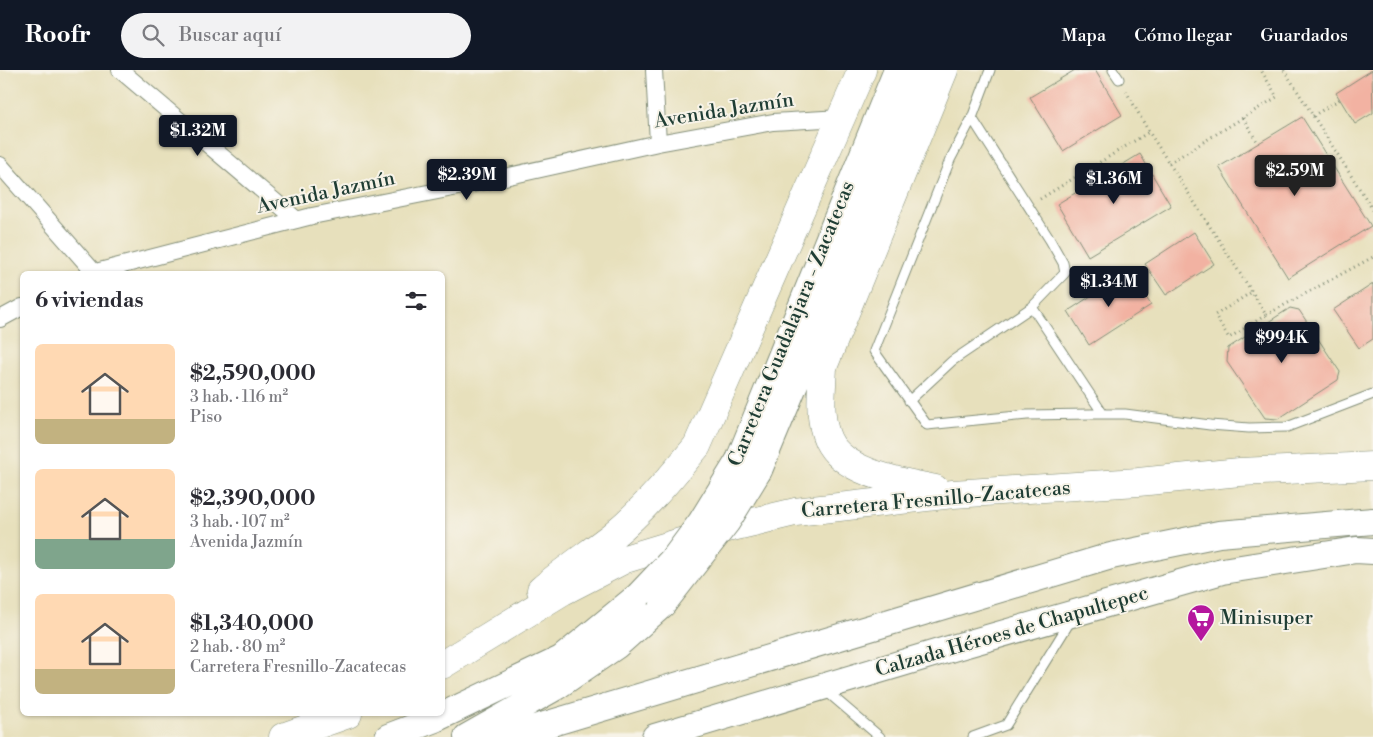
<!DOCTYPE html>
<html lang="es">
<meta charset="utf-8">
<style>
:root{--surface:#fff;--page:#f2f2f3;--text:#2b2b33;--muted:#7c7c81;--accent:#111827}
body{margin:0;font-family:"Libre Bodoni",serif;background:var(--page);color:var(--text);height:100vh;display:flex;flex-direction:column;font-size:19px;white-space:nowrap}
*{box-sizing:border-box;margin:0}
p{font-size:16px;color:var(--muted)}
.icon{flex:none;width:28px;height:28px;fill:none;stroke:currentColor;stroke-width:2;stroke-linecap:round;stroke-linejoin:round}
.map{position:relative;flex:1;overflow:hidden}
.drawer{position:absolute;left:20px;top:201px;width:425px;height:445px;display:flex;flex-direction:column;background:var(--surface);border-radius:8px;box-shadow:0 1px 4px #0004}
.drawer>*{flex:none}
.price{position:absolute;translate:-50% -42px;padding:0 11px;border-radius:5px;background:var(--accent);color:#fff;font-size:16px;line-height:32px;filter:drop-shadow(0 1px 2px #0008)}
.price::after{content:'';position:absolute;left:50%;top:30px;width:15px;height:11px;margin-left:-8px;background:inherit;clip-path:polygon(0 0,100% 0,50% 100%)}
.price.selected{background:#222;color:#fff}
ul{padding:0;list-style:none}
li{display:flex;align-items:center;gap:15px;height:125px;padding:0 15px}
li span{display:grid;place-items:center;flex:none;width:140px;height:100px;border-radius:8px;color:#555}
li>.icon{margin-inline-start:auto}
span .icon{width:60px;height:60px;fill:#fffc;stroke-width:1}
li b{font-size:21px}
h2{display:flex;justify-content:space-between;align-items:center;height:60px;padding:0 15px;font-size:21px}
header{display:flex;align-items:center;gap:30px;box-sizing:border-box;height:70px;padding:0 25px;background:var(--accent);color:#fff}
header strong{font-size:24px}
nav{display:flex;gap:28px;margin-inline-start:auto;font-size:18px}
.search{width:350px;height:45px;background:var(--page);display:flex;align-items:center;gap:12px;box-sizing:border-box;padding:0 18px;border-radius:28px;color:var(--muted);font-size:19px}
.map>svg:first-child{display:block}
.building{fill:#f2b2a2}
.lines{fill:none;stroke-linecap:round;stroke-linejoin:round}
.service-casing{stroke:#838e78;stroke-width:11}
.minor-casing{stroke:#838e78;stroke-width:18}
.primary-casing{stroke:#838e78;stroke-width:28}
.trunk-casing{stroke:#838e78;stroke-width:29}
.path{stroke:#838e78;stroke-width:3;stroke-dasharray:1 4;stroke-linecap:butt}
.service{stroke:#fff;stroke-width:9}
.minor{stroke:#fff;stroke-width:16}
.primary{stroke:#fff;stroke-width:26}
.trunk{stroke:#fff;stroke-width:28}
.primary-bridge-casing{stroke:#838e78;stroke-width:28;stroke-linecap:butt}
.primary-bridge{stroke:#fff;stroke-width:26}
.labels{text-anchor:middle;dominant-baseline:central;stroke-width:4;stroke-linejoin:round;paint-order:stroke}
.street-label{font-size:20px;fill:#1f3d34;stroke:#f7f3e8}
.poi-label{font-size:20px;fill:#1f3d34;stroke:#f7f3e8;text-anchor:start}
</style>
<header>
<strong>Roofr</strong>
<div class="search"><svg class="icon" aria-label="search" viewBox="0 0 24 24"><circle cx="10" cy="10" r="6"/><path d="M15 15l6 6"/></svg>Buscar aquí</div>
<nav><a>Mapa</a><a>Cómo llegar</a><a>Guardados</a></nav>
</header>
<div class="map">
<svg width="1373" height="667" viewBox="0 0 1373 667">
<rect width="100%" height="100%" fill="#f7f3e8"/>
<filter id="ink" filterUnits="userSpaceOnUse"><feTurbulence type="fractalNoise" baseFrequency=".02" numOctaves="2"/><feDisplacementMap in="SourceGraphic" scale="10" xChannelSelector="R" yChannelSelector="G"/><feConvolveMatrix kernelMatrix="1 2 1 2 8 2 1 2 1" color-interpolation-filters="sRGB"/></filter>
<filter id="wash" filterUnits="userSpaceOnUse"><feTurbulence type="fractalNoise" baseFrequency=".0096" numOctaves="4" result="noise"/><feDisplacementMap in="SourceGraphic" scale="20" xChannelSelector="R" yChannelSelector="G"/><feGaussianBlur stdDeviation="1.12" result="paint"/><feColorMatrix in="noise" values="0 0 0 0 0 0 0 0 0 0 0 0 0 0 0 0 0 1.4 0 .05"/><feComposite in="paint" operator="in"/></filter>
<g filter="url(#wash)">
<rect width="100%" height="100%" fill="#e7e0bc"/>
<g id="blocks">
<path class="building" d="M1075,0H1095L1122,45L1063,81L1030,27Z
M1372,0L1373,43L1355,54L1336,23Z
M1302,47L1371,156L1288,208L1219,97Z
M1140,84L1171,136L1088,186L1057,134Z
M1194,162L1214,194L1166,225L1145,194Z
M1129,201L1151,235L1089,275L1068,241Z
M1373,214V269L1359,278L1333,240Z
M1290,238L1299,240L1340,302L1338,310L1278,349L1265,348L1227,292L1228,278Z"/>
</g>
</g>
<g filter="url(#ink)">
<use href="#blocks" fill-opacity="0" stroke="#838e78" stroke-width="1"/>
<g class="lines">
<g class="service-casing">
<path id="service" d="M990,0L972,48L950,90L874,281L927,355L1027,345L1091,344H1125L1210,355L1249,358L1287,357L1373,324
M1113,0L1119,9
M1032,237L1103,344
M909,331L952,291L1032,237L1065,203L1063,193L1050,170L972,48
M825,620L880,667
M973,667L1006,655L1071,550"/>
</g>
<g class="minor-casing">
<path id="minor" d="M120,0L297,150
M654,0L658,73
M0,95L93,201
M88,204L312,146L473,114L658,73L773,52L841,48
M0,249L22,237"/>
</g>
<g class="primary-casing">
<path id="primary" d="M739,390L897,0
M759,400L836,215L922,0
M388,667L435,649L561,589L639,525
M467,667L556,617L616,576L663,534
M505,667L1111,486L1219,464L1373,451
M655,667L956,577L1222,501L1356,480L1373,481"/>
</g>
<g class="trunk-casing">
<path id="trunk" d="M935,419C903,412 844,404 828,370C818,348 822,321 823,297L944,0
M541,520C564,500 589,484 612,466C644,440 671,407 697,376L862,0
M442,595L563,521L625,489L724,459L795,442L953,424L1138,412L1240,402L1373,396
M283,667L348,644"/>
</g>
<path class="path" d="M1284,0L1373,140
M1126,21L1149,62L1252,222L1266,245L1229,268L1215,245L1252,222
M1313,46L1340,29
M1243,48L1258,73
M1169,93L1277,27L1261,0
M1040,129L1149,62
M1266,245L1373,187"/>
<use href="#service" class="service"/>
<use href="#minor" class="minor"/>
<use href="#primary" class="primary"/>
<use href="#trunk" class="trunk"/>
<g class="primary-bridge-casing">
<path id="primary-bridge" d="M639,525L675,487L701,452L739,390
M663,534L727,452L759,400"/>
</g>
<use href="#primary-bridge" class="primary-bridge"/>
</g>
</g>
<defs>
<g id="supermarket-pin" transform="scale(1.4375)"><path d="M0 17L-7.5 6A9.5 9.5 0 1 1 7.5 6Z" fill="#b5179e" stroke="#f7f3e8"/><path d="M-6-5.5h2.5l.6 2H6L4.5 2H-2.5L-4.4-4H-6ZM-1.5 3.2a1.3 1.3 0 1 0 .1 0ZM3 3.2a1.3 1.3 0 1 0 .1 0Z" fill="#fff"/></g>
</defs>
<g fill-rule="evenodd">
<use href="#supermarket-pin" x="1201" y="548"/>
</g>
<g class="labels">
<g class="street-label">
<text transform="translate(724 41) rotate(-9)">Avenida Jazmín</text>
<text transform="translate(326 123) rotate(-12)">Avenida Jazmín</text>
<text transform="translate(792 254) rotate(-68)">Carretera Guadalajara - Zacatecas</text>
<text transform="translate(936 430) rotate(-5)">Carretera Fresnillo-Zacatecas</text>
<text transform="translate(1012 562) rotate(-16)">Calzada Héroes de Chapultepec</text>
</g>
<g class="poi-label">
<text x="1220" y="548">Minisuper</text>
</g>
</g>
</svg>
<b class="price" style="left:198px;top:87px">$1.32M</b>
<b class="price selected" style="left:1295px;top:127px">$2.59M</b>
<b class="price" style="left:467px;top:131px">$2.39M</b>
<b class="price" style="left:1114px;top:135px">$1.36M</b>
<b class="price" style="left:1109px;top:238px">$1.34M</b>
<b class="price" style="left:1282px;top:294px">$994K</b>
<section class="drawer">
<h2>6 viviendas<svg class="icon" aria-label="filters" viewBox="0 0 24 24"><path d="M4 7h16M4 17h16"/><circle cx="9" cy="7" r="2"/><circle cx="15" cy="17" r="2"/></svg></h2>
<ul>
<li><span style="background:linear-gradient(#ffd9b3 75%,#c2b280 0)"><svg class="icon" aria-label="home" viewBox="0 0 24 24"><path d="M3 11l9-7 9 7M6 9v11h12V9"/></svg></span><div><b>$2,590,000</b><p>3 hab. · 116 m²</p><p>Piso</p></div></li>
<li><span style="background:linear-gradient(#ffd9b3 70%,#7fa58c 0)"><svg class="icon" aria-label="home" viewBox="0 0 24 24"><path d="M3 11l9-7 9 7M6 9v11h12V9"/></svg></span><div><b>$2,390,000</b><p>3 hab. · 107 m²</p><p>Avenida Jazmín</p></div></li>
<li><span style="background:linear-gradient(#ffd9b3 75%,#c2b280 0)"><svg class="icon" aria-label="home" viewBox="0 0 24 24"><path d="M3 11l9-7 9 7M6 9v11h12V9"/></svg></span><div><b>$1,340,000</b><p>2 hab. · 80 m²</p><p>Carretera Fresnillo-Zacatecas</p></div></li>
</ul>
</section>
</div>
